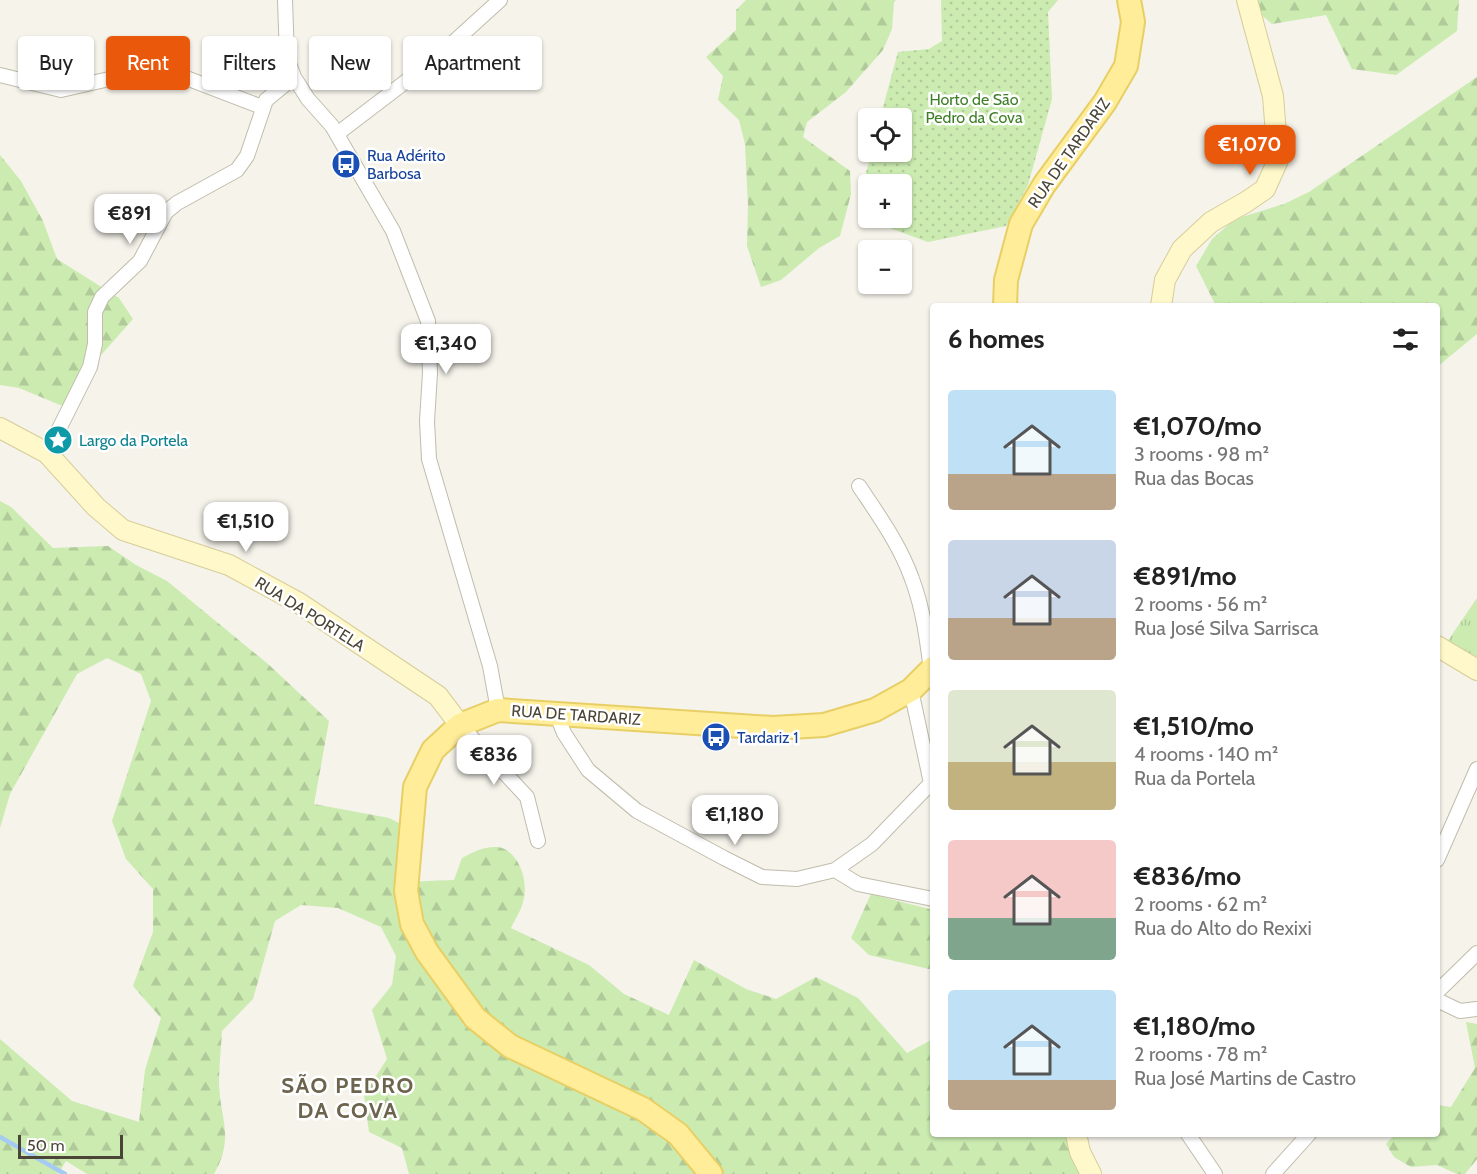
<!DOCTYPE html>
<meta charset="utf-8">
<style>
:root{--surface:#fff;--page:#f6f6f6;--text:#222;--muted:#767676;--accent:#ea580c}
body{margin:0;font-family:Cabin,sans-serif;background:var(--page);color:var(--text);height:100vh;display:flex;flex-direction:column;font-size:22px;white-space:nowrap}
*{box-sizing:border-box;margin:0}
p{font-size:20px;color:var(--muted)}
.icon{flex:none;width:33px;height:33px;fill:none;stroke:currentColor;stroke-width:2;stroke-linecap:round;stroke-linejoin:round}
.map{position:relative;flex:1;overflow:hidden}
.details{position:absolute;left:930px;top:303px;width:510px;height:834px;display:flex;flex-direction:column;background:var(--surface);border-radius:6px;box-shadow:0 2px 4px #0004}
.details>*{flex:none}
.hud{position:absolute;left:18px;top:36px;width:570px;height:54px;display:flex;gap:12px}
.fabs{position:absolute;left:858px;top:108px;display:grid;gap:12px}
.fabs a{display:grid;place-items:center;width:54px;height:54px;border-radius:6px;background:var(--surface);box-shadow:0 2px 4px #0004;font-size:30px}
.scale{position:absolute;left:18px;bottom:15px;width:105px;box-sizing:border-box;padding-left:6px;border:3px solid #4a4537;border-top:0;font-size:16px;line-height:21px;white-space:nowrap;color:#4a4537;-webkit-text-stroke:4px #fff;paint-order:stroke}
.price{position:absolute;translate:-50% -51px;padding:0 14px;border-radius:12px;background:#fff;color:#222;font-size:20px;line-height:39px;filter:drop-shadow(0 2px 3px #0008)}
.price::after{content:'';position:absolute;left:50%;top:36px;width:18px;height:14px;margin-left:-9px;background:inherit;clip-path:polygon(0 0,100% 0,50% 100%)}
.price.on{background:var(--accent);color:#fff}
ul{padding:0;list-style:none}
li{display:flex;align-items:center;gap:18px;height:150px;padding:0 18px}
li span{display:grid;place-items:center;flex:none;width:168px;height:120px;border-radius:6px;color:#555}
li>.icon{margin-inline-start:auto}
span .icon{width:72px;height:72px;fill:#fffc;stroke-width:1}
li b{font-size:26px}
h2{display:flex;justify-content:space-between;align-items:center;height:72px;padding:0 18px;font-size:26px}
.pill{padding:0 21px;border-radius:6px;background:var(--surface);box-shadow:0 2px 4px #0004;font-size:21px;line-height:54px}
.pill.on{background:var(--accent);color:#fff}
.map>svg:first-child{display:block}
.grass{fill:url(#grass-tufts)}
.forest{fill:url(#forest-firs)}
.park{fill:url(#park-dots)}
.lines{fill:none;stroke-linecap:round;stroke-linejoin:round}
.stream{stroke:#a5cbf3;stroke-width:4.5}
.street-casing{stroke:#c1bcac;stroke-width:16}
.secondary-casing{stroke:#d7cd98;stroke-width:22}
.primary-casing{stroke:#e8cf65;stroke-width:26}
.street{stroke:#fff;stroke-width:14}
.secondary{stroke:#fff8ca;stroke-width:20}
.primary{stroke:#ffed99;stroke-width:22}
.labels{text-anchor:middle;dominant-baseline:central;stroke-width:5;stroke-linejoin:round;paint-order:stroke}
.park-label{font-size:16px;fill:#3f7f27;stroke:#fff}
.street-label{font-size:16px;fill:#4a4537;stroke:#fff}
.transit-label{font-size:16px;fill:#164399;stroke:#fff;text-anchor:start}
.culture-label{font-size:16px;fill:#0d838f;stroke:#fff;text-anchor:start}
.district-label{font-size:22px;font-weight:bold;letter-spacing:1.5px;fill:#6d644e;stroke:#fff}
</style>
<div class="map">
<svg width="1477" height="1174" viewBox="0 0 1477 1174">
<defs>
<pattern id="grass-tufts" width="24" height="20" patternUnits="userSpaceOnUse" patternTransform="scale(1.5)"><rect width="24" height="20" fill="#cbebb1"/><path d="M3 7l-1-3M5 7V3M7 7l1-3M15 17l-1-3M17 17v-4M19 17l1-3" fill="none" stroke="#b0cb99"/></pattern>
<pattern id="forest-firs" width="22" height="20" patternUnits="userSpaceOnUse" patternTransform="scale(1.5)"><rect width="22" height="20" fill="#cbebb1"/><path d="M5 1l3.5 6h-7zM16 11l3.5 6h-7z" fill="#b0cb99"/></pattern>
<pattern id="park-dots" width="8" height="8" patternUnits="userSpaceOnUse" patternTransform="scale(1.5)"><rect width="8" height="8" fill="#cbebb1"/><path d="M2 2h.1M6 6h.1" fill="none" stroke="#b0cb99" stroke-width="1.8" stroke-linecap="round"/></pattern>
</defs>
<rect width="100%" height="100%" fill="#f5f3ea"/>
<path class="grass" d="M1477,598V660L1447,642Z"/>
<path class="forest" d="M746,0H896L894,2L892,29L883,50L846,92L807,122L803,137L850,171L851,194L840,236L819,248L781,280L761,287L747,246L748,205L745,144L739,120L718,100L723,76L706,57L736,30V10Z
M1244,0H1459L1457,31L1396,75L1352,69L1326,15L1272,24Z
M1477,77V334L1437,367V306H1216L1196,266L1212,239L1235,219L1284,204L1309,192Z
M0,155L21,181L43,221L57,259L119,298L133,319L102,354L85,358L65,407L19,388L0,385Z
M0,501L11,507L53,548L108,546L136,565L167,581L268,664L329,721L314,804L389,818L403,825L404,882L454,880L462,858C473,852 484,846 498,847C520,851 529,883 523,902C521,911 515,919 511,928L589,965L624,994L669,1015L694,960L746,989L776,999L816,977L858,998L907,1053L933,1039V1134H1069L1090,1174H409L402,1148L369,1132L364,1095L387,1059L372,1010L392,985L396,956L381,927L338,908L301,905L275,921L253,999L222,1031C221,1048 219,1066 219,1083C220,1120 235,1137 214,1174H87L66,1161L58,1174H0V1039L72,1101L139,1122L145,1070L161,1018L133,986L153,932V889L126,859L112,821L151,701L141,674L107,658L77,674L10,794L0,828Z
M871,894L933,910V970L869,955L851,938Z
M1466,1022L1477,1024V1159L1465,1174H1457L1437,1165L1411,1167L1394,1157L1386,1144L1395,1134H1437V1105L1451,1107L1475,1068Z"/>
<path class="park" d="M941,0H1058L1048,12L1052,99L1028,185L1006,226L928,242L884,226L871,218H902V184H868V215L863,211L865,176L872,152H902V118H880L898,52L929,49L942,41Z"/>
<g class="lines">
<path class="stream" d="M0,1137L65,1174"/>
<g class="street-casing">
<path id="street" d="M285,0L287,58L294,77L308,99L332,126L393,231L428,321L430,373L427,421L429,459L490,666L498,710
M0,75L61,90L118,77L168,71L262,107
M337,134L434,60L500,0
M47,453L90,367L95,344V312L102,297L140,261L166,212L177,203L237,170L247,156L266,100L294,77
M859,486C879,516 900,545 912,579C923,608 927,639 931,670
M911,690L931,783
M556,713L564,733L588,770L637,811L724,858L762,877L797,879L835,870L872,844L933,781
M460,725L527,797L538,841
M1437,860L1477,769
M835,870L858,884L933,899
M1437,992L1477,953
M1437,1000L1460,1011L1477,1009
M1188,1134L1215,1174
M1273,1174L1309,1134"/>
</g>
<g class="secondary-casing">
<path id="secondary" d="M1161,306L1165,280L1182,249L1211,222L1246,202L1265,189L1278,160L1273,96L1247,0
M0,428L47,453L96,507L123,530L229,565L299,603L438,696L460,725
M1437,646L1477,670
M1076,1134L1080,1152L1091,1174"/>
</g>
<g class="primary-casing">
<path id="primary" d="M1005,306L1006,280L1021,224L1044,185L1105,102L1126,66L1133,22L1129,0
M711,1174L678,1134L643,1109L510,1046L475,1018L427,952L412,924L406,891L415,787L433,750L460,725L498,710L773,728L824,725L875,710L911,690L933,668"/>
</g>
<use href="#street" class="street"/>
<use href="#secondary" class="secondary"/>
<use href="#primary" class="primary"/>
</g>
<defs>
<g id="bus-disc" transform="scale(1.5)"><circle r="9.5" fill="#1a4fb4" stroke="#fff"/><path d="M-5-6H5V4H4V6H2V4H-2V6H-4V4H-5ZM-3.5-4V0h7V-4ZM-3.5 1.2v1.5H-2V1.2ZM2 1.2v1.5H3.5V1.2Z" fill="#fff"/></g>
<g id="sight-disc" transform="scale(1.5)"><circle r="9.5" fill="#0f9aa8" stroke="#fff"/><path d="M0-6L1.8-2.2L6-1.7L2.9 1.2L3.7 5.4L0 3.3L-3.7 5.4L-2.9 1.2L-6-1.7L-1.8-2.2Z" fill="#fff"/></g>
</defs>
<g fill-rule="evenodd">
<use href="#bus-disc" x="346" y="164"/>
<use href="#sight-disc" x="58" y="440"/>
<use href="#bus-disc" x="716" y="737"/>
</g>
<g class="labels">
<g class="park-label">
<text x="974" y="99">Horto de São<tspan x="974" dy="18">Pedro da Cova</tspan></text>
</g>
<g class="street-label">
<text transform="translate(1069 153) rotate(-55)">RUA DE TARDARIZ</text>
<text transform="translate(310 614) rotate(32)">RUA DA PORTELA</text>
<text transform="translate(576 715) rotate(4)">RUA DE TARDARIZ</text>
</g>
<g class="transit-label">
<text x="367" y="155">Rua Adérito<tspan x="367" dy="18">Barbosa</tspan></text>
<text x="737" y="737">Tardariz 1</text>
</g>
<g class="culture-label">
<text x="79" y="440">Largo da Portela</text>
</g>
<g class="district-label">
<text x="348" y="1085">SÃO PEDRO<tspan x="348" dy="25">DA COVA</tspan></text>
</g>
</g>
</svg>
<div class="fabs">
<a><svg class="icon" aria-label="locate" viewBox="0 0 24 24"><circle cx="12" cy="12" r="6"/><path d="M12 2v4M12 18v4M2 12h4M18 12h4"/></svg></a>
<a>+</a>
<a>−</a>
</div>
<div class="scale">50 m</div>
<b class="price on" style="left:1250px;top:176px">€1,070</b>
<b class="price" style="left:130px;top:245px">€891</b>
<b class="price" style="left:446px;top:375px">€1,340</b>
<b class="price" style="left:246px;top:553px">€1,510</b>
<b class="price" style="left:494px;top:786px">€836</b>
<b class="price" style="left:735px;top:846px">€1,180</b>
<div class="hud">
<a class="pill">Buy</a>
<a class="pill on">Rent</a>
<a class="pill">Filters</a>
<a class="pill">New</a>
<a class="pill">Apartment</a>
</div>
<section class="details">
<h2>6 homes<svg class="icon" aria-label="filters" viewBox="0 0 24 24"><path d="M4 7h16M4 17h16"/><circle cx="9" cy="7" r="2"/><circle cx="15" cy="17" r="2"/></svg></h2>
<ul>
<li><span style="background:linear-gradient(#bfe0f5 70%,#b9a48a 0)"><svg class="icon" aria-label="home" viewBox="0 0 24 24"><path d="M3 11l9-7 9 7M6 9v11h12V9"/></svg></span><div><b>€1,070/mo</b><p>3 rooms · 98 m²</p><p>Rua das Bocas</p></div></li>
<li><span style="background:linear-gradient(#c9d6e8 65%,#b9a48a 0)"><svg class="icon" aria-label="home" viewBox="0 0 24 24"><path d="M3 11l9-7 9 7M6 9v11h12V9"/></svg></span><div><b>€891/mo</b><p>2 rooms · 56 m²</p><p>Rua José Silva Sarrisca</p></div></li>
<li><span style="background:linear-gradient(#dfe7d0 60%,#c2b280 0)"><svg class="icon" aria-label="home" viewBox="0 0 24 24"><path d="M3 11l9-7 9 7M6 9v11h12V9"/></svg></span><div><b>€1,510/mo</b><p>4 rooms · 140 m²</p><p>Rua da Portela</p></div></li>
<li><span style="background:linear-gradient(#f6c9c9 65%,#7fa58c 0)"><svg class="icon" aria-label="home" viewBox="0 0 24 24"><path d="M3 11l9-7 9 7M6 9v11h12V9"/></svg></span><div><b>€836/mo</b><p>2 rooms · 62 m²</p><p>Rua do Alto do Rexixi</p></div></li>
<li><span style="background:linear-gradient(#bfe0f5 75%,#b9a48a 0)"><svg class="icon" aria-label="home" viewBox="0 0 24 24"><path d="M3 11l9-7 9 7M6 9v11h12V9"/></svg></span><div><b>€1,180/mo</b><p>2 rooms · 78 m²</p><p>Rua José Martins de Castro</p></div></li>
</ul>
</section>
</div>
